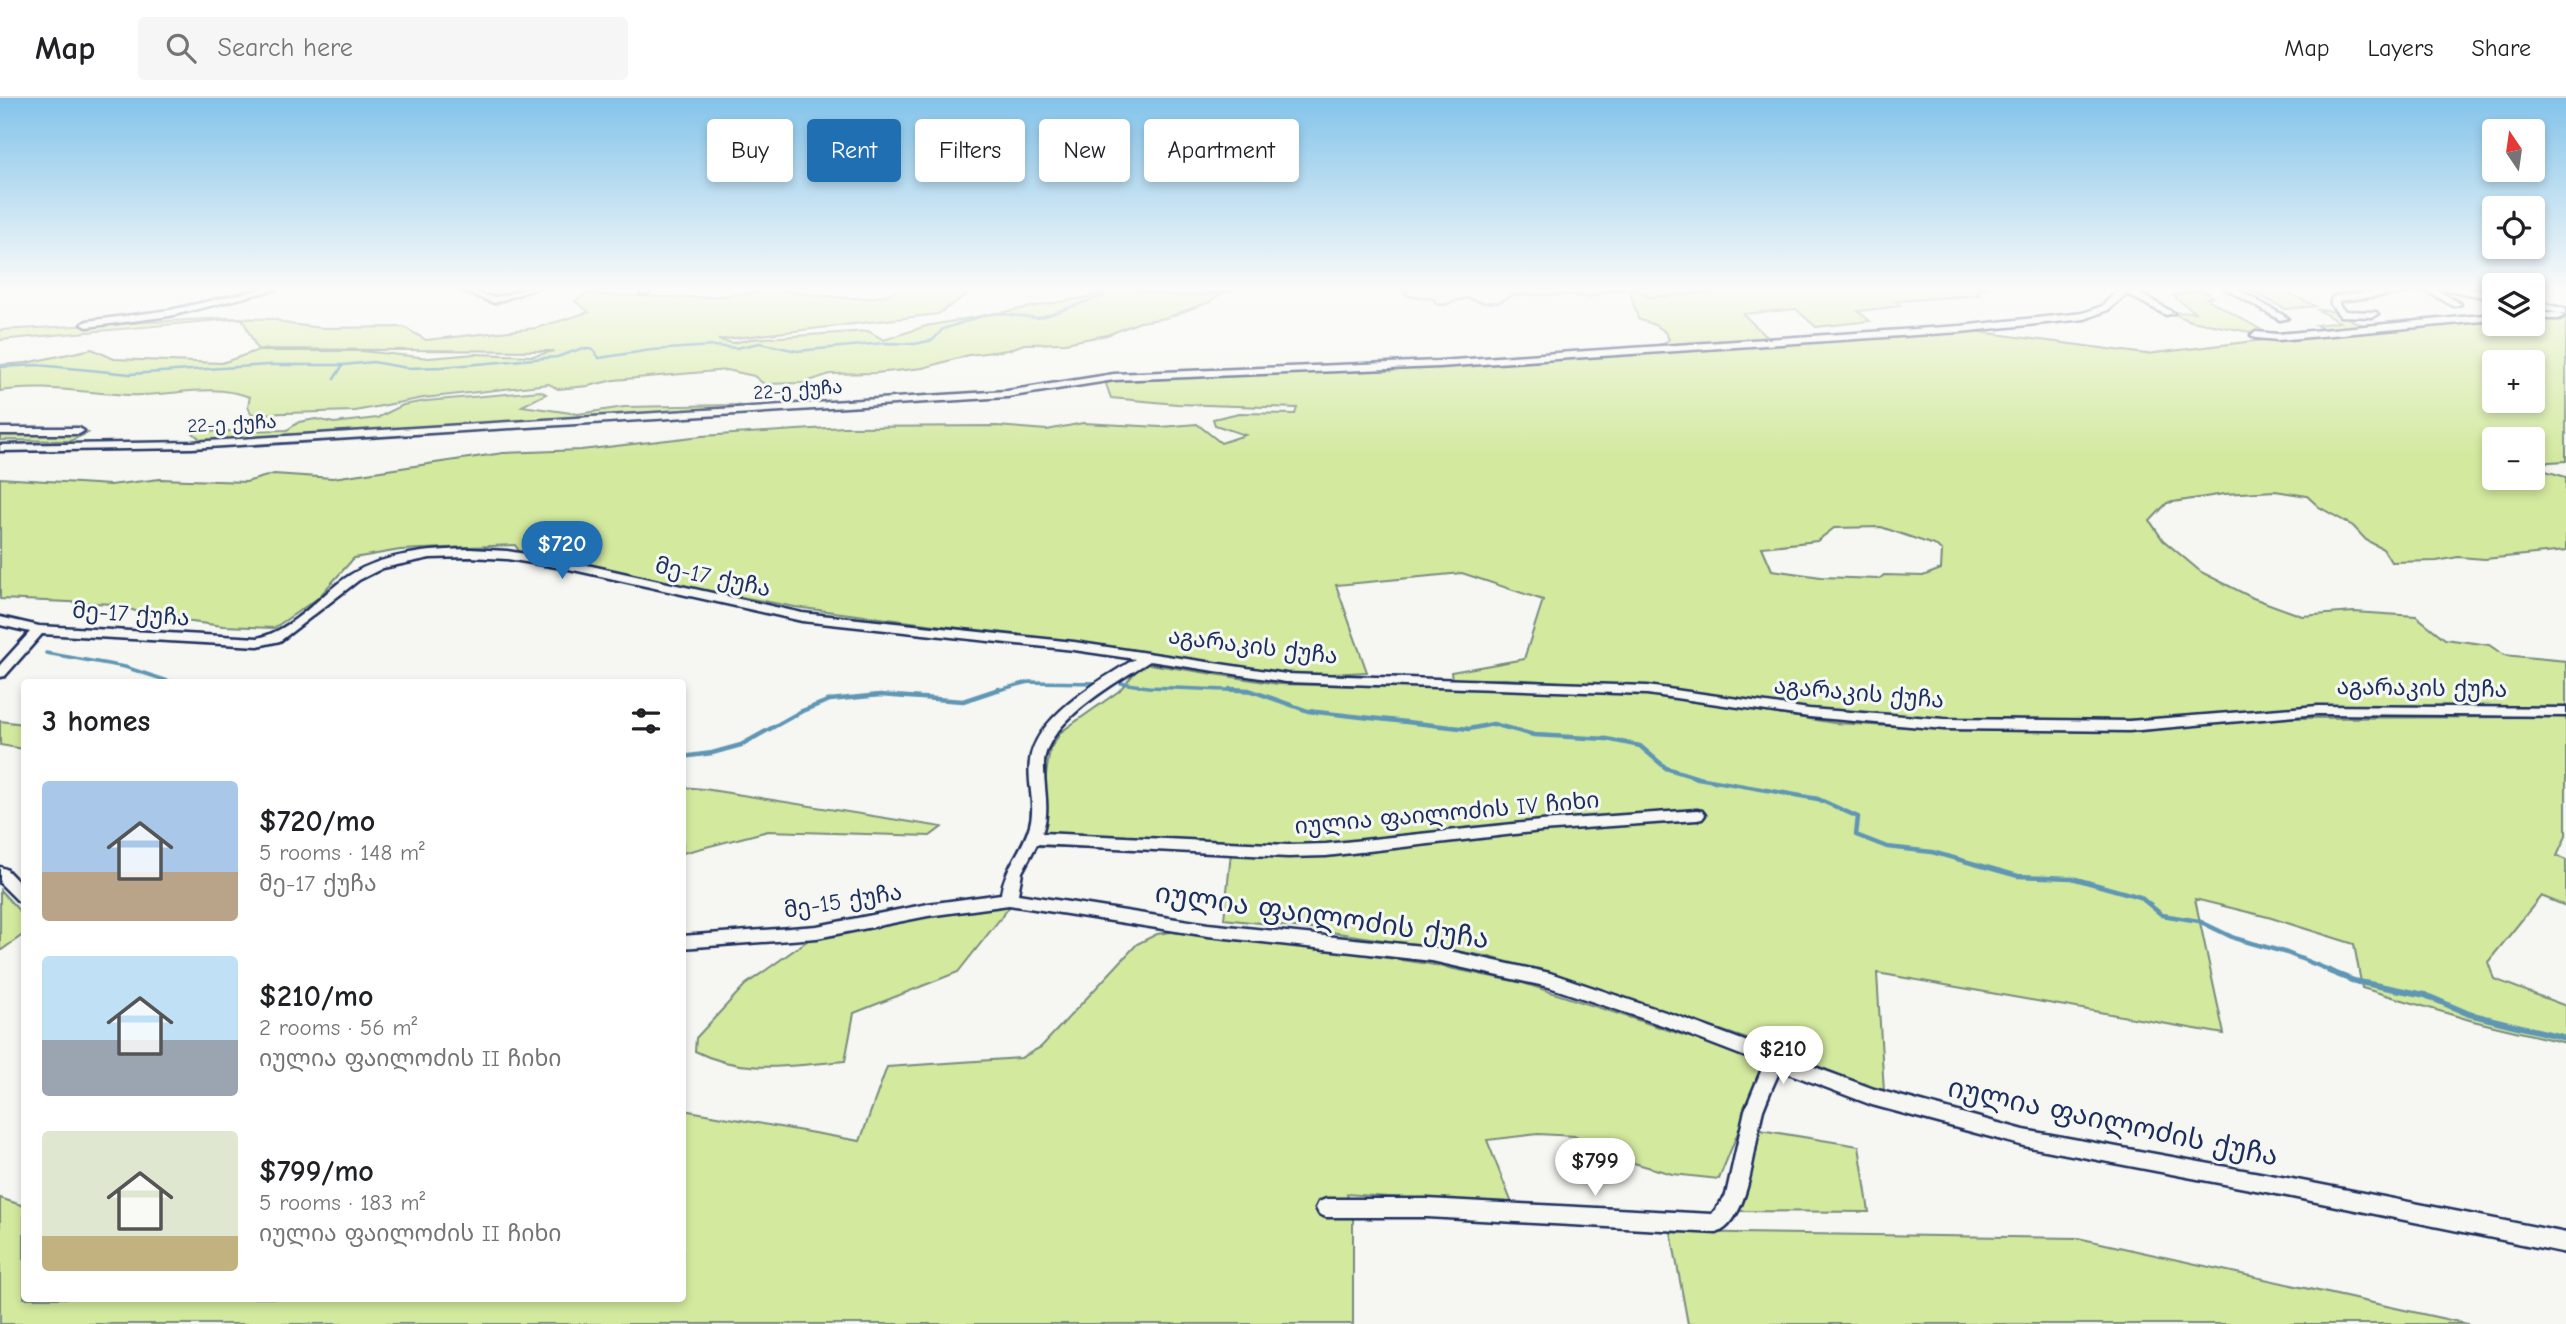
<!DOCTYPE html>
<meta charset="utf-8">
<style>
:root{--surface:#fff;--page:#f6f6f6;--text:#202124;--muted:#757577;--line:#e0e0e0;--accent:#1f6fb2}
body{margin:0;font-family:"Comic Neue","Noto Sans Georgian",sans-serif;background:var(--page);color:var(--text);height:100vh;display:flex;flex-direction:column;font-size:26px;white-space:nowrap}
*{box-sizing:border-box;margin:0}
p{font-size:23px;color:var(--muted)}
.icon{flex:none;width:38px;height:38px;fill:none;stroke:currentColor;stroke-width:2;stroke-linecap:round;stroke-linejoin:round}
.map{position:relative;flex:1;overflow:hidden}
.drawer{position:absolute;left:21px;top:581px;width:665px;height:623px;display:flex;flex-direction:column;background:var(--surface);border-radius:7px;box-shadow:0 4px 10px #0003}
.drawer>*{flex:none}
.top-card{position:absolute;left:707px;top:21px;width:665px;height:63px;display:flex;gap:14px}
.needle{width:46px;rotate:347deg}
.buttons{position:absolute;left:2482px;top:21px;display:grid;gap:14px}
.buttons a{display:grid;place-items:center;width:63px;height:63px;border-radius:7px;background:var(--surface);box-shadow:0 4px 10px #0003;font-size:35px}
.price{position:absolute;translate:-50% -60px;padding:0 16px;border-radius:24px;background:#fff;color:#222;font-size:23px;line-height:46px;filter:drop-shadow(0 2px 4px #0008)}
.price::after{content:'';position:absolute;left:50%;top:42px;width:21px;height:16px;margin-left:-10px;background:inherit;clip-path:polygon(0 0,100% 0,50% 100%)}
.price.selected{background:var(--accent);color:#fff}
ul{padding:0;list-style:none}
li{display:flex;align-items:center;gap:21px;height:175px;padding:0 21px}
li span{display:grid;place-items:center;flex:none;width:196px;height:140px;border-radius:7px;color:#555}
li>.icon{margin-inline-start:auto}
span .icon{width:84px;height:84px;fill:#fffc;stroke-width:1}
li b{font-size:30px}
h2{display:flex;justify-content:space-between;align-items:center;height:84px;padding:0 21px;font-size:30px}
.chip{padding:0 24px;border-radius:7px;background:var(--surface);box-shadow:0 4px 10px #0003;font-size:24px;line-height:63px}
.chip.selected{background:var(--accent);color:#fff}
header{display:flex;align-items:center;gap:42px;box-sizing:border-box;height:98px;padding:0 35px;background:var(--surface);border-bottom:2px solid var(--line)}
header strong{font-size:33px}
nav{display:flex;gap:38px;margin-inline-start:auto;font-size:24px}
.search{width:490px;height:63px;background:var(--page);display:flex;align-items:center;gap:18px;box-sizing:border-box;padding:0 24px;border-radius:7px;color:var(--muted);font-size:26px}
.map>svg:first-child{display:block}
.green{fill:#d3e99e;stroke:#778c7e;stroke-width:2;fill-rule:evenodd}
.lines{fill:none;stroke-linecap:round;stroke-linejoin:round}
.stream-far3{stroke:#5f96b4;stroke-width:2.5}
.stream-far2{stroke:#5f96b4;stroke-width:3.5}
.stream-far1{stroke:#5f96b4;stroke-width:4.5}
.stream{stroke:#5f96b4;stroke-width:6}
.minor-casing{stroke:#1b2f5e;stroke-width:5}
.minor{fill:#f6f6f2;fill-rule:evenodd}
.labels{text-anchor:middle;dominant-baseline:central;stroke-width:6;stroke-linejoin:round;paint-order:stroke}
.far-street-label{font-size:19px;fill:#1b2f5e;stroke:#f6f6f2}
.street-label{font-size:23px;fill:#1b2f5e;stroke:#f6f6f2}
.near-street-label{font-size:28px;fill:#1b2f5e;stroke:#f6f6f2}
</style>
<header>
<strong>Map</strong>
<div class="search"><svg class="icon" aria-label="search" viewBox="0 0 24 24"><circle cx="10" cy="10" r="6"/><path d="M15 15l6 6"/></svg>Search here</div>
<nav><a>Map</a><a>Layers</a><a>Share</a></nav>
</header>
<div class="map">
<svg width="2566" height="1226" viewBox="0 0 2566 1226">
<rect width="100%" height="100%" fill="#f6f6f2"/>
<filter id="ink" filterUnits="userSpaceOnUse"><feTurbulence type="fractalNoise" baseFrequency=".0143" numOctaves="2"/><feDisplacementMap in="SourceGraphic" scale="14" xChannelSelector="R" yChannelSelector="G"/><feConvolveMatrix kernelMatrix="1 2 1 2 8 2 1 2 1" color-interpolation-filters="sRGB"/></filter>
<g filter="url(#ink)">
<path class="green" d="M900,189H978L938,216L718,242L733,245L751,241L868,233L884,242L926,228L1087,199L1119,189L1223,194L1209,204L1166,220L1140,224L1107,237L1065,245L1024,246L1008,252L969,257L923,270L876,275L830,276L803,285L764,286L754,278L727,272L614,282L588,288L558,291L549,286L423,300L355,313L251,316L248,308L250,299C208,284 171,299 128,297C85,295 43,286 0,293V267L26,265L92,251L114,261L222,265L256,253H361L429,260L475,256L533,258L554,253L257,251L242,220L0,242V232L226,220L273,221L289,226L323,230L404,229L426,242L536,230L589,214L575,203L585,196C625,197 664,200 704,199C729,199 754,193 779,193C810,193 876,212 900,189Z
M1629,189H1989L1978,191L1980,197L1896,203L1901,208L1858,213L1870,223L1816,229L1796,211L1743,216L1770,242L1636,251L1664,246L1669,241C1663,227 1651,226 1638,221Z
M2277,189L2315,208L2285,211L2246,190Z
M2202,192L2214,199L2206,200L2272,238L2191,223L2171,215L2195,214L2172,197Z
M2318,212C2343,211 2346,224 2368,228L2494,220V226H2532V219L2566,220V363L2532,365V341H2494V380H2532V369L2566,379V453L2485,461L2458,459L2437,463L2391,464L2383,451L2366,442L2353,428L2319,409L2307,398L2275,393L2224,396L2167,405L2150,423L2163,442L2201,474L2253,500L2302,518L2354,514L2416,518L2445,541L2489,547L2504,557L2566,563V609L2319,608L2086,625L2005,620L1943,622L1774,608L1651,589L1505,581L1452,583L1451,574L1524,561L1543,502L1462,475L1336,487L1367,574L1295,578L1112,550L795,509L640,480L519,453L515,447L400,452L354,460L318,500L274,530L223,528L153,519L115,506L0,501V380L110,387L160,381L246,384L274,376L333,380L503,355L581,352L702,338L844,329L997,328L1047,332L1083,325L1161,329L1197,326L1221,345L1245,337L1215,327L1213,321L1239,315L1295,316L1297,310L1177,306L1111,300L1106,286L1112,281L1154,282L1312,271L1438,269L1522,261L1707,252L1965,232L2146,256L2339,233H2327L2316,227L2339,224ZM2494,264H2532V303H2494ZM1881,429L1937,448L1942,453L1941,471L1923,478L1884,477L1879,481L1821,479L1772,472L1762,449L1817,443L1834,430Z
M541,293L546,296L522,308L578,316L624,309L736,307L745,309L224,342H201L192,334L287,332L299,324L316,321L334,325L377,320L403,307L426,303Z
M82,333L88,335L70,343L0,342V335Z
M1143,565L1278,586L1495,591L1507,589L1649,595L1834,625L1909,629L2131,634L2280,620L2566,619V738L2557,758L2566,762V808L2541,798L2488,864L2494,881L2566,908V945L2473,923L2362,890L2354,846L2268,819L2195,801L2224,936L1877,875L1884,994L1750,942L1563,879L1486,858L1312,831L1224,821L1231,755L1035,748L1050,651L1061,634L1119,593Z
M0,623L24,626V651L0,647Z
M682,689L704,691L942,729L930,738L768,733L683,755Z
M0,792L24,818V836L0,853Z
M1011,807L958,874L854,915L845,963C792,967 744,978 695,953L696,940L745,887L814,838L949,813Z
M1177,833L1299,847L1429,866L1523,885L1739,955L1757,964L1762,975L1719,1081L1672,1076L1613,1059L1575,1038L1538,1036L1487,1042L1513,1108L1347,1096L1353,1117V1226H0V1100L24,1108V1200H682L683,1012L860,1043L887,969L1021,960L1041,949L1137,846L1157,836Z
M1760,1032L1859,1048L1869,1114L1739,1113Z
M1671,1134L2078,1140L2468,1226H1688Z"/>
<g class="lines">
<path class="stream-far3" d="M1131,189C1164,201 1197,197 1231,194L1233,189
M1277,189H1322
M1346,189H1368
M1411,189L1404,194L1408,198L1434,201L1436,206L1444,207L1465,200L1485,205L1500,204L1512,197L1570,196L1589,199L1613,191H1635L1650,199L1737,192L1856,189
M0,269L38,267L130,276L267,267H343L373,264L407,270L442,269L557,259L583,250L593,252L599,260L651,252L713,248L736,250L760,245L797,253L884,245L915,246L933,242L943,231L985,217L996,215L1037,220L1045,218L1105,197L1100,189
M334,281L343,267"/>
<path class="stream-far2" d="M46,555L125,569L171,584
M1121,585L1148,589L1252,593
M995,593L1029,584L1099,585"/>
<path class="stream-far1" d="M1230,591L1249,592L1308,613L1469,631L1493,626L1534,637L1607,641L1640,648L1666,670L1698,680L1818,701L1858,719L1856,737L1887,749L1932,754L2018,778L2072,780L2140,799L2162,817L2199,823L2234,840L2287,855L2334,874
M682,659L712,655L741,647L802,613L830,602L880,597L963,603L999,591"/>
<path class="stream" d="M2329,873L2354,883L2425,897L2469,916L2566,940"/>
<g class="minor-casing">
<path id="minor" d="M271,189H285L170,218L87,229L82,226L87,223L170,212Z
M452,189C467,189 484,200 496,199C512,197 524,188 540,189L494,205Z
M646,189H656L647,196H641V192Z
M2127,189H2137L2134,192L2174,215L2166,217L2127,196L2108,212L2085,221L1960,234L1439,269L1114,282L1007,299L192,350L0,353V347L192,344L1007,293L1114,276L1439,263L1960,228L2083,215L2102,208L2115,195Z
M2223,189H2233L2288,220L2280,222Z
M2406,189H2432L2461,206L2454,208L2424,192L2339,203V207L2345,213L2376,214L2378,216L2373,219L2340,218L2331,207V201L2335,198Z
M2443,189H2460L2494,195V201L2447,192Z
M2532,203L2566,211V217L2532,209Z
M2532,215H2559L2564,218L2559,221H2532Z
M2494,216V222L2278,242L2256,240L2251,237L2256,234L2278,236Z
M0,330H79L84,333L79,336H0Z
M470,451L507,453L569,463L802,515L1074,544L1286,576L1647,588L1809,611L1944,621L2129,623L2318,608L2566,610V618L2318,616L2129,633L1944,631L1809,619L1647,596L1286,584L1150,563C1117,584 1046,623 1044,666C1043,689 1051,712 1042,735L1288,747L1326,746L1541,723L1697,712L1702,713L1705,717L1702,721L1697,722L1541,733L1326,758L1288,759L1037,746L1022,774L1018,796L1208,826L1432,849L1550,875L1680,919L1874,991L2024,1032L2287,1080L2566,1135V1155L2287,1098L2024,1048L1872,1007L1780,972C1774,985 1768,999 1763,1012C1754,1044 1751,1122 1717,1135L1427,1119H1326L1319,1116L1316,1110L1319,1104L1326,1101H1427L1712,1116L1726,1097L1745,1012L1764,966L1668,929L1549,889L1432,863L1208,838L1009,807L928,818L817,840L682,850V838L817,828L928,806L1001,796C1005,768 1023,753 1030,727C1036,706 1027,684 1030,663C1035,619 1100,582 1135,561L1074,552L802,523L569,471L507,461L470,459L430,460L383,470L359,482L280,543L258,548L42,536L5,578L0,579V567L30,534L0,527V519L39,528L258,540C294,532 320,496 350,477C385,455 430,452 470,451Z
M0,769L6,771L24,790V805L18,803L0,785Z"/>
</g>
<use href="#minor" class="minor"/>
</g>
</g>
<linearGradient id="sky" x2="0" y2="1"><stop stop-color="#83c3ea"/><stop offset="0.53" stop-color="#fbfbf9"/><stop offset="1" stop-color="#fbfbf9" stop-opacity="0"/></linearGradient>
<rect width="2566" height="360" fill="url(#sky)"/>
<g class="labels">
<g class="far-street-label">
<text transform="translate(798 292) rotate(-4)">22-ე ქუჩა</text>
<text transform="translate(232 326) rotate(-3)">22-ე ქუჩა</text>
</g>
<g class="street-label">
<text transform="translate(713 479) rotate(12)">მე-17 ქუჩა</text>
<text transform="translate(131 516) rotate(4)">მე-17 ქუჩა</text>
<text transform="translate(1253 548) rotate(7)">აგარაკის ქუჩა</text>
<text transform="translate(2422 590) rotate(1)">აგარაკის ქუჩა</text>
<text transform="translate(1859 595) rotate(5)">აგარაკის ქუჩა</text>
<text transform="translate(1447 715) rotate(-5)">იულია ფაილოძის IV ჩიხი</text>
<text transform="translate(843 803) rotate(-9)">მე-15 ქუჩა</text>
</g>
<g class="near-street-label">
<text transform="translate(1322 818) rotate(8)">იულია ფაილოძის ქუჩა</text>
<text transform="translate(2113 1024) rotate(12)">იულია ფაილოძის ქუჩა</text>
</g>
</g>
</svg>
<div class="buttons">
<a><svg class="needle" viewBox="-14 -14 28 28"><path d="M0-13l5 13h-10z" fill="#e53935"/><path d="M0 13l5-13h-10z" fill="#757577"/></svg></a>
<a><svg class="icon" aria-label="locate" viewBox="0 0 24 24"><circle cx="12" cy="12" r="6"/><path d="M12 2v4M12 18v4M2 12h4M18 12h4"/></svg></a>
<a><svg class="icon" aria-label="layers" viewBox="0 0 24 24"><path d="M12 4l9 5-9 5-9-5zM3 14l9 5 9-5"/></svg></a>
<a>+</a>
<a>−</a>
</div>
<b class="price selected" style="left:562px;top:483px">$720</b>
<b class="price" style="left:1783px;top:988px">$210</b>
<b class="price" style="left:1595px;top:1100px">$799</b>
<div class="top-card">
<a class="chip">Buy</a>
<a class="chip selected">Rent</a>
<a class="chip">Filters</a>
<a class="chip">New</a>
<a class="chip">Apartment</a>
</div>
<section class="drawer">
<h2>3 homes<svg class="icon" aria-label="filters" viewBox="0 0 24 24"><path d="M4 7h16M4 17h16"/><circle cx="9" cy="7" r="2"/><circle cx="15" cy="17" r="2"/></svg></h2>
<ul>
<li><span style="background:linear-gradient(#a9c7e8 65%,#b9a48a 0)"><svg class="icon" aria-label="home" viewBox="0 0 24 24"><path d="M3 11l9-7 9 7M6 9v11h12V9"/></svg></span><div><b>$720/mo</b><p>5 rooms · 148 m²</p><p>მე-17 ქუჩა</p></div></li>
<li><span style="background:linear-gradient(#bfe0f5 60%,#9aa5b1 0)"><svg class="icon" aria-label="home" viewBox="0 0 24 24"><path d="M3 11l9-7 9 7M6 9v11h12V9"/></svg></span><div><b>$210/mo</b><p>2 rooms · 56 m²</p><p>იულია ფაილოძის II ჩიხი</p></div></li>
<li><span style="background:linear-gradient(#dfe7d0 75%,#c2b280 0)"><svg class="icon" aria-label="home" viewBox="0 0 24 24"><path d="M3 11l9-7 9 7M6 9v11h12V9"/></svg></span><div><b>$799/mo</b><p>5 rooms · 183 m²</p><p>იულია ფაილოძის II ჩიხი</p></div></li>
</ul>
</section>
</div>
